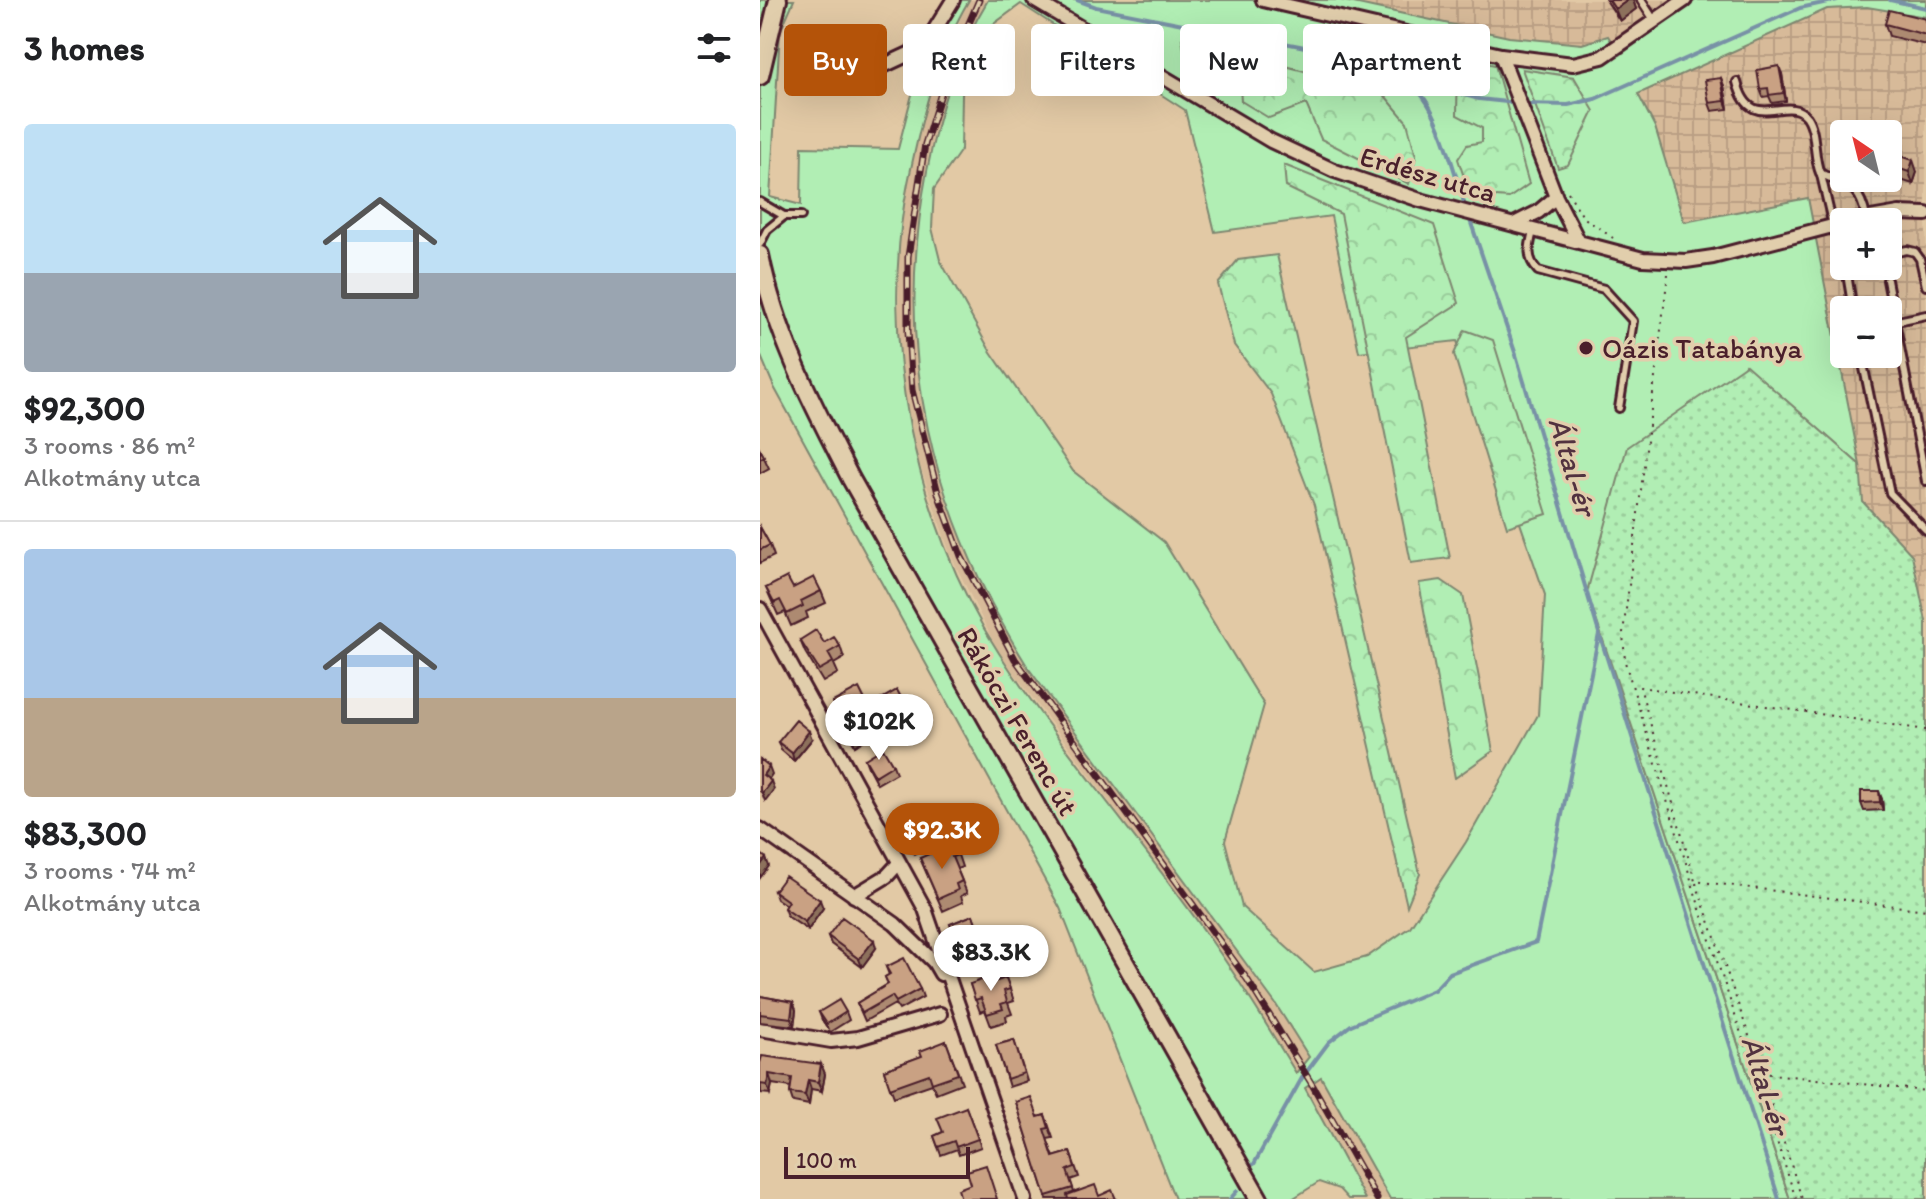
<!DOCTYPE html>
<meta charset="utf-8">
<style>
:root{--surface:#fff;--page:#f2f2f2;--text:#202124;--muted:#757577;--line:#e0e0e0;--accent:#b45309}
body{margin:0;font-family:Itim,sans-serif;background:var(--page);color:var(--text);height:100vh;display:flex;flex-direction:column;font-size:30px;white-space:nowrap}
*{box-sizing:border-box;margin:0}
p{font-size:26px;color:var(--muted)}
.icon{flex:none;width:44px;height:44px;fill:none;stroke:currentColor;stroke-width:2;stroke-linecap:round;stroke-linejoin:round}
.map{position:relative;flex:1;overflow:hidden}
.side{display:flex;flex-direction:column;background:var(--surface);width:760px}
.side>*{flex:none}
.banner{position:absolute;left:24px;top:24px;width:760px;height:72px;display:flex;gap:16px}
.needle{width:52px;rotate:325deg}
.controls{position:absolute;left:1070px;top:120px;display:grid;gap:16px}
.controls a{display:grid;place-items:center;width:72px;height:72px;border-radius:8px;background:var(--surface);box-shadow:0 8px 32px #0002;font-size:40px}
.scale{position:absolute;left:24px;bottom:20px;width:186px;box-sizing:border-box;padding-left:8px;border:4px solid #4a1f2b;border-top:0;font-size:22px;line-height:28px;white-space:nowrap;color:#4a1f2b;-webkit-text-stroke:6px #e1ceac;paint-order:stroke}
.price{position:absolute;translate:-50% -68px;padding:0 18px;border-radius:28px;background:#fff;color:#222;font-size:26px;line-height:52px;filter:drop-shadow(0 2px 4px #0008)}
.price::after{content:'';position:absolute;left:50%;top:48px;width:24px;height:18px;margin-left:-12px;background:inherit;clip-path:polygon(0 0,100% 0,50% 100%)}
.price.on{background:var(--accent);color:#fff}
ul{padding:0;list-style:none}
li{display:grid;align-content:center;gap:16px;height:424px;padding:0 24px}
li+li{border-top:2px solid var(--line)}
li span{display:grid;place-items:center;height:248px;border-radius:8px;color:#555}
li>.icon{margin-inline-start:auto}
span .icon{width:144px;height:144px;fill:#fffc;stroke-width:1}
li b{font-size:34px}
h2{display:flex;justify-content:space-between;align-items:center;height:96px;padding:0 24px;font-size:34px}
.pill{padding:0 28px;border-radius:8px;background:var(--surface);box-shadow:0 8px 32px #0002;font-size:28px;line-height:72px}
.pill.on{background:var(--accent);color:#fff}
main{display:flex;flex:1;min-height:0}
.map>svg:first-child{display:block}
.built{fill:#d7ba99}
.industrial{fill:url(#industrial-grid);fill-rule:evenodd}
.grass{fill:#b1eeb4;stroke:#7e8670;stroke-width:2;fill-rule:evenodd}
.forest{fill:url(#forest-crowns);stroke:#7e8670;stroke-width:2}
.park{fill:url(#park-dots);stroke:#7e8670;stroke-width:2}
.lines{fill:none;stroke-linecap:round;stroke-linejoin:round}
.stream{stroke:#7891a6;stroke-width:4}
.service-casing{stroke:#4a1f2b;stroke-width:12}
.minor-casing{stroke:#4a1f2b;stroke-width:18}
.secondary-casing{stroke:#4a1f2b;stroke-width:22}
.path{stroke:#4a1f2b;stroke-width:2;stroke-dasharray:2 6;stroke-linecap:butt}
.service{stroke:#e1ceac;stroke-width:6}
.minor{stroke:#e1ceac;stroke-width:12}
.secondary{stroke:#e1ceac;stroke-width:16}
.rail-casing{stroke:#4a1f2b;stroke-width:7}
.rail{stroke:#e1ceac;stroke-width:4;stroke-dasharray:12;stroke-linecap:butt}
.wall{fill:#ad8a71;stroke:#4a1f2b;stroke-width:2}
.shaded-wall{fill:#8d715c;stroke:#4a1f2b;stroke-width:2}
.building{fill:#c9a183;stroke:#4a1f2b;stroke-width:2}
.poi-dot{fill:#4a1f2b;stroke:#e1ceac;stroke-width:3}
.labels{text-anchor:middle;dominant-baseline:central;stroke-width:7;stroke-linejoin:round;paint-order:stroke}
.street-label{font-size:28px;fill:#4a1f2b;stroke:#e1ceac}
.poi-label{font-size:28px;fill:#4a1f2b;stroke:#e1ceac;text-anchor:start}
.water-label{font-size:30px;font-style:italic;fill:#523240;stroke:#e1ceac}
</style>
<main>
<section class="side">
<h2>3 homes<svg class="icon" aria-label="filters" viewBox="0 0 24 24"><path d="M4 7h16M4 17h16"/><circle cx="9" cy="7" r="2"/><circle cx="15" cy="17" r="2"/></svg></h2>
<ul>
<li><span style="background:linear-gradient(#bfe0f5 60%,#9aa5b1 0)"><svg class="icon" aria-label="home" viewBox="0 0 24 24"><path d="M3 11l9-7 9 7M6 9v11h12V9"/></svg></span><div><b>$92,300</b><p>3 rooms · 86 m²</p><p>Alkotmány utca</p></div></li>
<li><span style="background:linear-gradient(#a9c7e8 60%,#b9a48a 0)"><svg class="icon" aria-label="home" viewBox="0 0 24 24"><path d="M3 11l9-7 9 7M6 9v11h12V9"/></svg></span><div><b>$83,300</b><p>3 rooms · 74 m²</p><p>Alkotmány utca</p></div></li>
</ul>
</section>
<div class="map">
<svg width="1166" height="1199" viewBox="0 0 1166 1199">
<defs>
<pattern id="industrial-grid" width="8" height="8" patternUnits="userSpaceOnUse" patternTransform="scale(2)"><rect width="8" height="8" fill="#d7ba99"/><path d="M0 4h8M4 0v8" fill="none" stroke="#ba9f84"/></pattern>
<pattern id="forest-crowns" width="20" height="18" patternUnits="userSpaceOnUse" patternTransform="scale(2)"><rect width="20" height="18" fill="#b1eeb4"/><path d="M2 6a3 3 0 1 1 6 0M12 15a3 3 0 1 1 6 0" fill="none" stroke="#9acc9b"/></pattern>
<pattern id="park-dots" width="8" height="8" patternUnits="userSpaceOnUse" patternTransform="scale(2)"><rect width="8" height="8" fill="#b1eeb4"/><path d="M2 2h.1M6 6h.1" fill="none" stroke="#9acc9b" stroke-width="1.8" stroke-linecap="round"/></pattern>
</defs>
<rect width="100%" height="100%" fill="#e2c9a5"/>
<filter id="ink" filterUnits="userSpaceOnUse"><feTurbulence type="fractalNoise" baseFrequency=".0125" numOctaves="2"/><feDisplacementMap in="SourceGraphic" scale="16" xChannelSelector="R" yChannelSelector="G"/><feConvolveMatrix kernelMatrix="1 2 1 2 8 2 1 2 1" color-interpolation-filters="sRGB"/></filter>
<g filter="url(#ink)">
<path class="built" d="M209,0H228L218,16L156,252L155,328L161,400L227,598L246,632L269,669L515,1003L549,1057L536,1074L455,945L238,651L190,554L155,450L141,381L139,345V249L144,205L157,140L173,81Z
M561,1076L630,1199H605L545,1088Z"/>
<path class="industrial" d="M580,0H936L859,55L848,36L822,44L749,37Z
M1107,7L1166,17V621L1152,555L1103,502L1100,465L1048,199L923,222L895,127L878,94L1067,9ZM1084,134H1128V178H1084ZM1084,222H1128V266H1084ZM1084,310H1128V354H1084Z"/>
<path class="grass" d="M0,0H34L20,32L10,197L41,205L42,147L138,149L156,79L192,0H209C176,56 161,120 148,183C117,336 154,522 239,653C305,755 386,846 455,946C484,987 510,1030 536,1073L549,1057L515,1003L269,669C171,513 132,354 167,171C179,111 196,52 228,0H580L749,37L822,44L848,36L860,55L936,0H1166V17L1107,7L1067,9L878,94L895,127L924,222L1048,198L1100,465L985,365L827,592L1030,1199H630L561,1077L545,1088L605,1199H588L579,1189L559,1182L532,1199H415L300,908L14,387L0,354ZM261,4L425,110L455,232L571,216L599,352L697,341L785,595L778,715L706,842L650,927L607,957L554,972L482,907L465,841L504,705L404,542L313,471L229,349L180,260L172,228L174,189L201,150L202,94L231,26Z"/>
<path class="forest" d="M422,39L621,91L647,122L656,156L649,184L561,139L546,104L509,118L481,101L479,75L426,61Z
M698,57L735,65L769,184L749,198L710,195L698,159L707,145L722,142V128L697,115Z
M762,69L814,77L834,111L808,165L798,168Z
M524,165L674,225L699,303L646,337L690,558L651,563L581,214L526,187Z
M517,255L660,874L647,906L554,505L511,394L474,345L458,284L478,260Z
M705,330L733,340L787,514L747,527L694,354Z
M681,580L703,595L733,751L695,778L659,583Z"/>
<path class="park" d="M986,365L1100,465L1103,502L1152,555L1166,621V1199H1030L827,592L867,447Z"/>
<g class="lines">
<path class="stream" d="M317,0L336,7C382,16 428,25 474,34C524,43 621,56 658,91C680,112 696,178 706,209
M1130,0L1166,8
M636,76L719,99L756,103
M765,104L808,105L835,99L1040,8L1077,0
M709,217L756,355L839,633L1019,1199
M494,1164L542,1078L569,1042L591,1025L674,990L690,973L776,942L839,634
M470,1199L477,1191"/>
<g class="service-casing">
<path id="service" d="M881,0L894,20
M977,82C991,136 1027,92 1047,117C1057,132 1053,157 1060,173C1087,187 1099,183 1106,217
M1061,175L1073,226
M0,202L24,216H41
M773,231C769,247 766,258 778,271L844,289L873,321L859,408
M0,244L7,230L23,217
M1128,254L1147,250L1155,252L1160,259L1166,286
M1089,266L1087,274L1093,310
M1127,280L1166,481
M1128,323L1166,315
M1101,354L1130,493L1166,530"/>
</g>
<g class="minor-casing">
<path id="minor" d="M274,0L511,141L575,171L660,200L883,259L926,261L953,257L1084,223
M503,0L741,55L813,64L842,57L925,0
M741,55L796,197L819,242
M93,80L164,47L193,0
M1087,222L1139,213L1166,214
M754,224L778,212L796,197
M0,609L165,909L265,1199
M0,829L135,924L174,962L181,974
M94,896L127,876L139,863
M0,1029L71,1041L98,1038L180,1014"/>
</g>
<g class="secondary-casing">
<path id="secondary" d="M0,76L18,0
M0,255C16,336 54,407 91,479L499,1199"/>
</g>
<path class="path" d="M808,192L823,217L853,238
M908,274L863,633L865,662L943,919L1036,1199
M1166,730L880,687L935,881L1166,910
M936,883L1002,1073L1166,1091
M1002,1074L1042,1199"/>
<use href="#service" class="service"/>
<use href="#minor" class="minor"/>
<use href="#secondary" class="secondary"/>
<g class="rail-casing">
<path id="rail" d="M219,0L187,74L165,144L148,257V331L152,390L178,493L201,556L255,659L487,979L553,1086L617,1199"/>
</g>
<use href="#rail" class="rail"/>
</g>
<path class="wall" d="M846,0H873L876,9L860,21Z
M1166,19V45L1129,36L1125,24Z
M1022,74L1026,101L1012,103L1009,96L1003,97L1000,89Z
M961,78L964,86L968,109L952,111L949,103Z
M1084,137V161L1080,160L1075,148Z
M1128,152L1157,172L1153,184L1128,176Z
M0,449L9,468L0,473Z
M0,527L10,545L14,556L0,563Z
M6,588H33L61,591L66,603L46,612L48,618L31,626L25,612L18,615Z
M40,640L80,646L84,658L74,664L78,673L63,682L45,652Z
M143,701L147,711L95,746L77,713L73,702L111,705Z
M52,739L34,761L21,750L18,742Z
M105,759L133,765L136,773L117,784L108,767Z
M1122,799L1123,810L1104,811L1101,803Z
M135,816L167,837L170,845L154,854L137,824Z
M198,855L202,867L197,869L207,893L201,896L203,902L183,911L160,858Z
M14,891L63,908L48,930L27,916L24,908L26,905L17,899Z
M213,915L230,962L207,970L190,924Z
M68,936L116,948L102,967L71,944Z
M126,967L160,989L163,997L139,1010L135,1004L105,1021L97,1003L128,984L125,977L129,975Z
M246,978L254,1001L248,1003L252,1014L246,1016L247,1021L231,1026L225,1010L220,1012L210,984L237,981Z
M0,996L33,1002L36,1010L34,1026L0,1022Z
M59,1012H86L89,1020L70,1032L62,1020Z
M254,1040L267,1081L249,1087L236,1045Z
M186,1041L202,1083L176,1093L172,1084L134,1097L124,1070L162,1056Z
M0,1063L61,1064L65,1074L62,1091L51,1089L49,1105L33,1102L30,1093L31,1087L12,1084L10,1094L1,1093Z
M256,1102L278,1117L285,1115L293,1138L287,1139L294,1157L310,1152L319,1177L310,1180L314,1192L356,1199H287Z
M206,1107L221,1147L199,1155L197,1149L181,1155L174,1136L183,1132Z"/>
<path class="shaded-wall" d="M868,0H873L876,9L860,21L855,9Z
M1019,66L1022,74L1026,101L1024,93Z
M961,78L964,86L968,109L965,101Z
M1153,160L1157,172L1153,184L1149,172Z
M143,701L147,711L95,746L91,735Z
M49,731L52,739L34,761L32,753Z
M9,766L12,774L6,783L3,775Z
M11,781L14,789L5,801L2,793Z
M1119,791L1122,799L1123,810L1120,802Z
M6,858L9,866L0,878V866Z
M60,900L63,908L48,930L45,922Z
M114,940L116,948L102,967L99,959Z
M33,1002L36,1010L34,1026L31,1018Z
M61,1064L65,1074L62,1091L58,1082Z
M9,1074L12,1084L10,1094L7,1085Z
M48,1080L51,1089L49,1105L45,1095Z"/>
<path class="building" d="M849,0H868L855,9Z
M1129,10L1166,19V35L1125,24Z
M1019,66L1024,93L1009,95L1008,88L1000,89L997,70Z
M961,78L965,101L949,103L945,80Z
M1079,136L1084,137V151L1075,148Z
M1128,152L1153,160L1149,172L1128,165Z
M0,449L4,456L0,459Z
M0,527L10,545L0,550Z
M27,577L33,588L54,577L61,591L41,601L43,606L27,614L20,600L14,603L6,588Z
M56,630L64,643L74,637L80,646L68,653L73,662L59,670L40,640Z
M99,688L107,704L110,702L111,705L137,690L143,701L91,735L73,702Z
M36,720L49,731L32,753L18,742Z
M123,748L133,765L115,776L105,759Z
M0,759L9,766L3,775L11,781L2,793L0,791Z
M1101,791H1119L1120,802L1101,803Z
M151,807L167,837L151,846L135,816Z
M193,843L198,855L192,857L202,881L196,884L198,890L178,899L160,858Z
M0,853L6,858L0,866Z
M25,876L60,900L45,922L24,908L28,901L14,891Z
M213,915L226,950L203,958L190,924Z
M82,917L114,940L99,959L68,936Z
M144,958L160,989L136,1002L132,996L102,1013L97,1003L128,984L125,977L130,974L126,967Z
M235,975L237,981L246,978L250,989L244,991L247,1002L241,1004L243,1009L227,1014L221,998L215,1000L210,984Z
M0,996L33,1002L31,1018L0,1014Z
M79,1000L86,1012L67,1024L59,1012Z
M254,1040L264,1073L247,1079L236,1045Z
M186,1041L198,1074L172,1083L169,1074L130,1088L124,1070L162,1056L160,1051Z
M2,1056L61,1064L58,1082L48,1080L45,1095L30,1093L32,1078L9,1074L7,1085L0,1084V1063Z
M271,1097L278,1117L285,1115L289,1128L284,1129L293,1157L310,1152L315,1167L307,1170L313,1188L286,1196L256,1102Z
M206,1107L218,1139L196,1147L194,1141L178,1147L174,1136L183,1132L177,1118Z
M226,1165L237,1199H201L198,1189L211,1184L207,1171Z
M335,1185L339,1196L352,1190L356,1199H308L307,1195Z"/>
</g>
<circle class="poi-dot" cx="826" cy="348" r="8"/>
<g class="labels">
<g class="street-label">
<text transform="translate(668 174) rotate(16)">Erdész utca</text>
<text transform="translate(258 721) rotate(60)">Rákóczi Ferenc út</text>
</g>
<g class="poi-label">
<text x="842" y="348">Oázis Tatabánya</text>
</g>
<g class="water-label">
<text transform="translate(813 466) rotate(73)">Által-ér</text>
<text transform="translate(1006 1085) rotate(73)">Által-ér</text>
</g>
</g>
</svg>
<div class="controls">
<a><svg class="needle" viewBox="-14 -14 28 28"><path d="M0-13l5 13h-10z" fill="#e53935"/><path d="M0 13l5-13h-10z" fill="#757577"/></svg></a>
<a>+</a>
<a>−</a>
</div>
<div class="scale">100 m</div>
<b class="price" style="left:119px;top:762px">$102K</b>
<b class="price on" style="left:182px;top:871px">$92.3K</b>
<b class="price" style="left:231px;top:993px">$83.3K</b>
<div class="banner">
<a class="pill on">Buy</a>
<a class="pill">Rent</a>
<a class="pill">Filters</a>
<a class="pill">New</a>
<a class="pill">Apartment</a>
</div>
</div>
</main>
